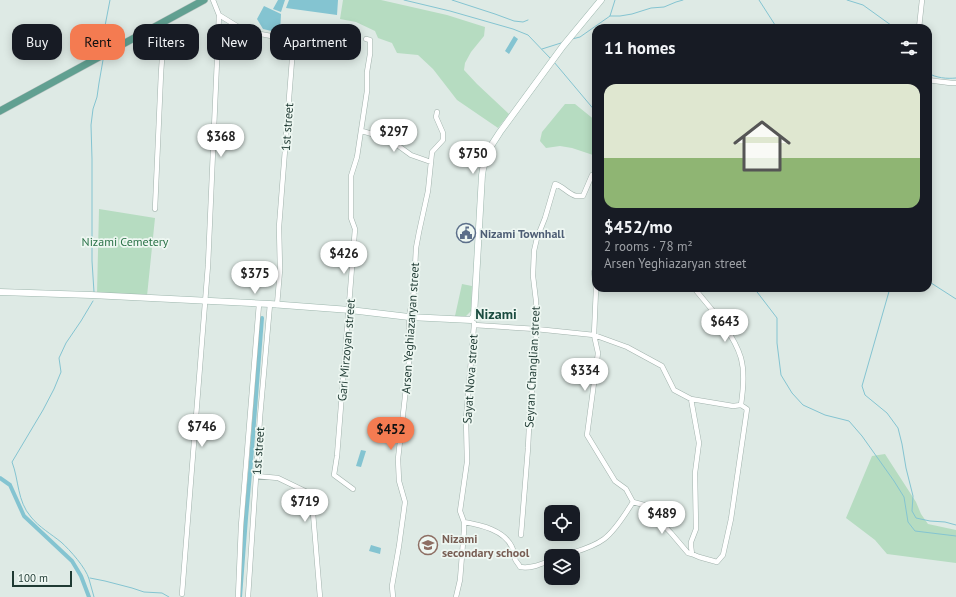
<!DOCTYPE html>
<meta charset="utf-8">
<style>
:root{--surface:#171b24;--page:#242831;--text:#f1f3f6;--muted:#9ea1a6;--accent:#f47b51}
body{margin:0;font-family:"PT Sans",sans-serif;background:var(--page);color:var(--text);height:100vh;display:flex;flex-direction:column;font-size:15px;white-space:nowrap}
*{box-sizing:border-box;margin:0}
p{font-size:13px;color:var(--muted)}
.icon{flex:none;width:22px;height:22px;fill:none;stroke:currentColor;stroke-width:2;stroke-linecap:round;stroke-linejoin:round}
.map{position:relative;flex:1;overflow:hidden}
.sheet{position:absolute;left:592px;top:24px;width:340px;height:268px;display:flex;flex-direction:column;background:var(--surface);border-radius:12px;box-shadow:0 2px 10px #0003}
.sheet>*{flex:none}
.top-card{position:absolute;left:12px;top:24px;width:380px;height:36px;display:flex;gap:8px}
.buttons{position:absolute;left:544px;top:505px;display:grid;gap:8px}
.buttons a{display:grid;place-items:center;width:36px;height:36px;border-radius:8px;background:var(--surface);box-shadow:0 2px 10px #0003;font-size:20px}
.scale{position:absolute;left:12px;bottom:10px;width:60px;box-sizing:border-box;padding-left:4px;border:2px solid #1f3a33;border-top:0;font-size:11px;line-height:14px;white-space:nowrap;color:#1f3a33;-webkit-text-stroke:3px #eef7f2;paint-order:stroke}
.price{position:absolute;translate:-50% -34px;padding:0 9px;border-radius:14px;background:#fff;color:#222;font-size:13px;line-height:26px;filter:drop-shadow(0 1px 2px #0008)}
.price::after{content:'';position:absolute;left:50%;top:24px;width:12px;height:9px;margin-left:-6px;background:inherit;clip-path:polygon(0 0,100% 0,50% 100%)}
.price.selected{background:var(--accent);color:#111}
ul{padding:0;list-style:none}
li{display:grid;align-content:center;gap:8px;height:212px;padding:0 12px}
li span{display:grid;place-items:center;height:124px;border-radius:12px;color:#555}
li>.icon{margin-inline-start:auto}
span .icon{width:72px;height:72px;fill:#fffc;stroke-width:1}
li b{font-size:17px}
h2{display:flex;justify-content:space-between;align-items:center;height:48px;padding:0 12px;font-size:17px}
.tag{padding:0 14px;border-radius:12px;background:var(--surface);box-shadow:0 2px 10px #0003;font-size:14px;line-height:36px}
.tag.selected{background:var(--accent);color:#111}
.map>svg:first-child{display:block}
.green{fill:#b6dcc1}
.water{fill:#84c4d1}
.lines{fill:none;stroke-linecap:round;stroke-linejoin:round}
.stream{stroke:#84c4d1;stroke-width:1}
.canal{stroke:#84c4d1;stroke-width:4}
.minor-casing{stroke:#a1b2ac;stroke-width:5.5}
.secondary-casing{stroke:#9db6ad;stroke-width:7}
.primary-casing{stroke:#bcc4c2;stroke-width:8}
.minor{stroke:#fff;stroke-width:4.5}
.secondary{stroke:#fff;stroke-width:6}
.primary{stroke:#61a091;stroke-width:7}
.labels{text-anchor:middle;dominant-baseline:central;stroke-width:3.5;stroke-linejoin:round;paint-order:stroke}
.street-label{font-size:12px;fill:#1f3a33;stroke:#eef7f2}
.service-label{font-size:12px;font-weight:bold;fill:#4e5e75;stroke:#eef7f2;text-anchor:start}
.park-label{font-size:12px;fill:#297146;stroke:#eef7f2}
.education-label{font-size:12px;font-weight:bold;fill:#785e54;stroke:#eef7f2;text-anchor:start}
.quarter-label{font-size:14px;font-weight:bold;fill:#1b4c40;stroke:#eef7f2}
</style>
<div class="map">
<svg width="956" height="597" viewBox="0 0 956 597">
<rect width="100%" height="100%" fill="#deeae5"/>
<path class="green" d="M343,0H381L447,15L485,27L484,36L471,52L465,63L464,70L477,84L509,114L498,128L457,100L433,69L418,55L397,53L392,43L378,38L375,31L356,22L340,19Z
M565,104H575L596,121V156L572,148L560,146L546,148L540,141L542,132Z
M99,209L155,218L147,296L97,294Z
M462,284L472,286L471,311L466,316H455Z
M885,454L916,502L921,514L928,524L956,530V563L887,554L875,540L846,518L872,456Z"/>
<path class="water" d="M278,0H285L281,12L273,9Z
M289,0H338L337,15L286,8Z
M264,6L281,14L280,33L263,29L257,19Z
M514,36L518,39L509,54L505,51Z
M361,450L366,451L361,467L356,466Z
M371,545L381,548L380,554L369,551Z"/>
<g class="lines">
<path class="stream" d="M404,0L450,11L513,29L528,35L550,58
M452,0L495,14L514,21L523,22L528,20
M759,0L777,28
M847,0L863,5L895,28
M610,16H620L632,14L651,8L664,7L676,2L683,0
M572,39L580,37L610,16L615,0
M542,49L561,43
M100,52L110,0
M554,62L596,112
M928,73C936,78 947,79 956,78
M928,281L956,299
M754,288L777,318V343L781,375L792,393L803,405L825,415L849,421L862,436L894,481L904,497L908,522L915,531L956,536
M890,288L862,386L865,395L887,413L898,428L902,444L906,468L913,496L912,511L916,518L930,521L945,522L956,525
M94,292L92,261V159L91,125L93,109L97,97L99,83L103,60
M93,301L81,321L66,343L59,358L61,372L54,389L43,410L12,462C19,480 17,501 31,517C39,527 51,534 61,542C70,550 86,568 89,579C91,585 92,591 94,597
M90,578L105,581L132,588L144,592L162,593L169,597"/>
<path class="canal" d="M0,478L10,485L24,516L72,561L81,576L89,597
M240,597L246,518L251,462L262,318"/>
<g class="minor-casing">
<path id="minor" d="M213,0L219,15L245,31L292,40L293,47L279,227L280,270L277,305
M919,28L922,0
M928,80C937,81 947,83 956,83
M362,131L382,137L393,142L411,155L431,162
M155,209L161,73L164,31L161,23
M596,267L594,272L596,289L594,335L598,353L587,435L615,481L626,489L633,502
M694,288C711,309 733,332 741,358C745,373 743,390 741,405
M474,325L536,329L594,335L627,347L662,366L674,390L691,399L733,406L741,405L747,409L731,519L723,555L717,562L699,557L692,554L691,546V542L696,529L695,473L699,443L691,399
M256,476L278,478L307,492L310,496L312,501L320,597
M353,489L334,475L337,456L355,229L351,218V176L357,157L367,91V72L370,54V40L366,39
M633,502L644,505L671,533L688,553L692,554
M464,522C481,525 504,530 512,547C514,551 514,555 515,559C516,562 519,564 520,567C531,569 541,564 551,560
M521,535L528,448L530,406L535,364L536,329V301L533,276L534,251L537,238L545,218L555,184C563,186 568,194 576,196C577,196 582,196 583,196L592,175
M563,556C577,551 592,548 604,539C616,530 625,514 633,502
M182,594L208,265L219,15
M238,597L241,526L259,304
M248,597L260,417L270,304
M393,597L392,586L399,546L405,502L399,481L398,459L409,361V317L415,286V268L416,248L419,232L428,191L432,152L443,140V133L436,117L437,112
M456,597L460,580L464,530V522L460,511L467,462L466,419L474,325V323"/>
</g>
<g class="secondary-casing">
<path id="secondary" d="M0,292L91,295L270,304L350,310L409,317L471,320L474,316L482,175L483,169L489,149L500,132L563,46L601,0"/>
</g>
<g class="primary-casing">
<path id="primary" d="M0,111L204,0"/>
</g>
<use href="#minor" class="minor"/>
<use href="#secondary" class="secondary"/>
<use href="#primary" class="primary"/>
</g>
<defs>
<g id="civic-ring" transform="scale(1)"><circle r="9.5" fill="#eef7f2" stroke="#5c6f8a" stroke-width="1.5"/><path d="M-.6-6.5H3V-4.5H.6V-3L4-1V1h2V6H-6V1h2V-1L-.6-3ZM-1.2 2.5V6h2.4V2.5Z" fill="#5c6f8a"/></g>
<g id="school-ring" transform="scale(1)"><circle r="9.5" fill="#eef7f2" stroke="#8d6e63" stroke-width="1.5"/><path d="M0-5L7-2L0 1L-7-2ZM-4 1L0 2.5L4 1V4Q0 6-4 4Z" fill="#8d6e63"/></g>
</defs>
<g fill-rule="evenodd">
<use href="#civic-ring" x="466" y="233"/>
<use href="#school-ring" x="428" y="545"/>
</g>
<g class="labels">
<g class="street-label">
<text transform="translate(287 127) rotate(-86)">1st street</text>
<text transform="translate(410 328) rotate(-86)">Arsen Yeghiazaryan street</text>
<text transform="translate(346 350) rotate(-85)">Gari Mirzoyan street</text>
<text transform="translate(532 367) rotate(-87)">Seyran Changlian street</text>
<text transform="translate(470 379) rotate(-86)">Sayat Nova street</text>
<text transform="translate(258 451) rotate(-86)">1st street</text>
</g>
<g class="service-label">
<text x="480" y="233">Nizami Townhall</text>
</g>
<g class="park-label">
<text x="125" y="241">Nizami Cemetery</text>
</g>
<g class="education-label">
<text x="442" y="538">Nizami<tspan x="442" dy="14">secondary school</tspan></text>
</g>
<g class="quarter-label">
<text x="496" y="314">Nizami</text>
</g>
</g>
</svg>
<div class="buttons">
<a><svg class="icon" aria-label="locate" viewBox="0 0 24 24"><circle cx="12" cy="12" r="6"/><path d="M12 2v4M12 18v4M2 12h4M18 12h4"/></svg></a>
<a><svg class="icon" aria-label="layers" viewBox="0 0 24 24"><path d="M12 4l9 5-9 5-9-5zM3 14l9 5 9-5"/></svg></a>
</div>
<div class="scale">100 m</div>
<b class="price" style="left:394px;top:153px">$297</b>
<b class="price" style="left:221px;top:158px">$368</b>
<b class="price" style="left:473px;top:175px">$750</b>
<b class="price" style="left:344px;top:275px">$426</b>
<b class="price" style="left:255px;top:295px">$375</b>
<b class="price" style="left:725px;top:343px">$643</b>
<b class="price" style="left:585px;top:392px">$334</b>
<b class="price" style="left:202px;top:448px">$746</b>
<b class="price selected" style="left:391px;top:451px">$452</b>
<b class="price" style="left:305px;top:523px">$719</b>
<b class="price" style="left:662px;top:535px">$489</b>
<div class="top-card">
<a class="tag">Buy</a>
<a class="tag selected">Rent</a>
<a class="tag">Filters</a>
<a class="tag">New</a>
<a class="tag">Apartment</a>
</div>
<section class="sheet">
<h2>11 homes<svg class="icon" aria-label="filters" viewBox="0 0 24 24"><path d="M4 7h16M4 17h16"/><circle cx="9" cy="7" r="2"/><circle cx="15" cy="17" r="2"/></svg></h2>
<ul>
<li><span style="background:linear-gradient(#dfe7d0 60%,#8fb573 0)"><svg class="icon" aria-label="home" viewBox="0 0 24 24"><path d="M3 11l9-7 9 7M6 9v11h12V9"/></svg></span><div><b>$452/mo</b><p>2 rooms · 78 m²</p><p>Arsen Yeghiazaryan street</p></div></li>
</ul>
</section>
</div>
